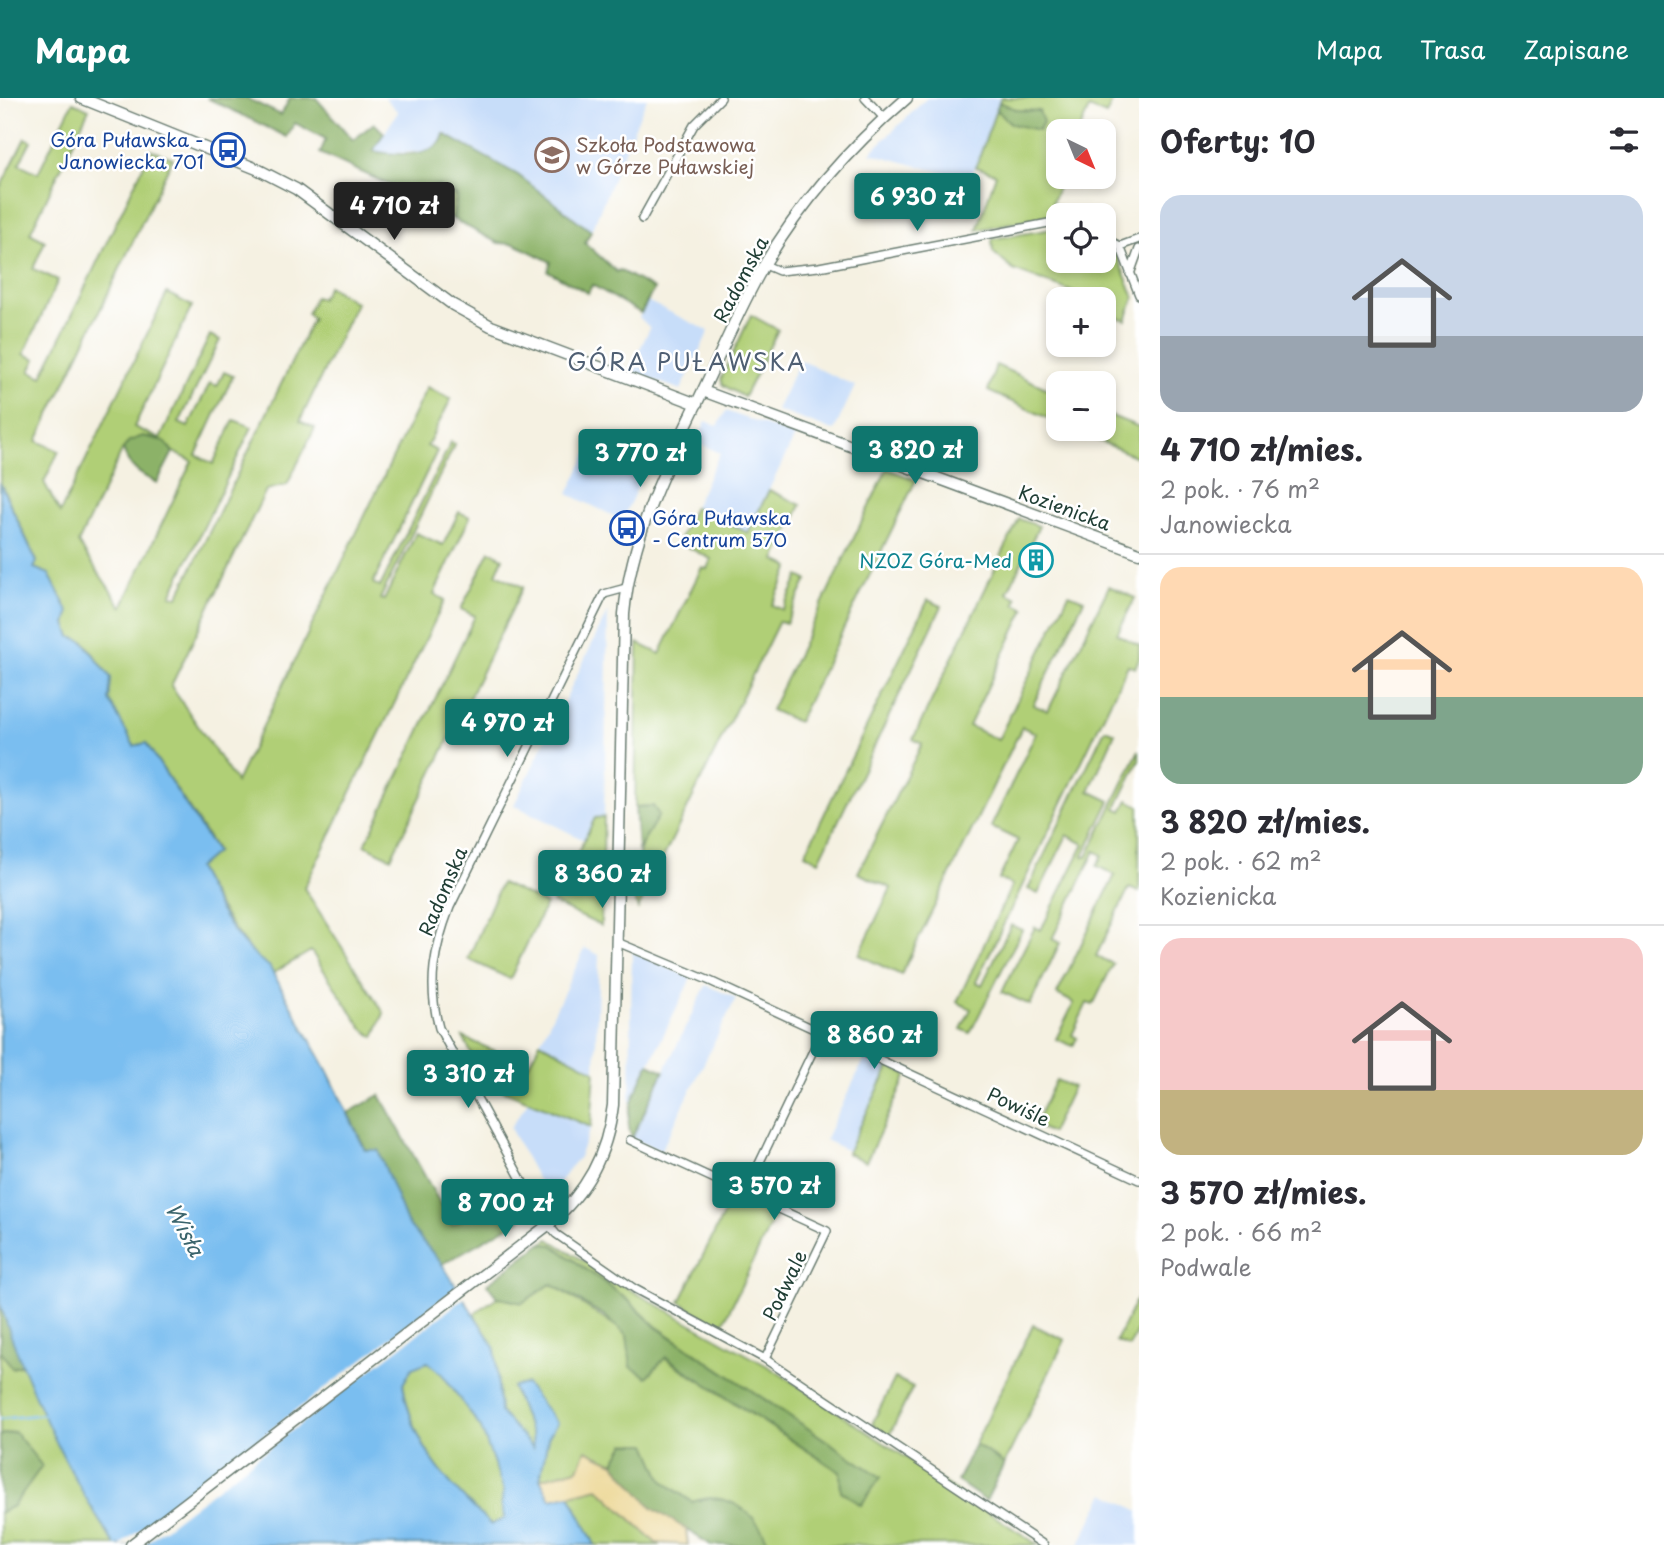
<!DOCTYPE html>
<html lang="pl">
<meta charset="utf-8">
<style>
:root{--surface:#fff;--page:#f2f2f3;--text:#2b2b33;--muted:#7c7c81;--line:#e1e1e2;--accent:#0f766e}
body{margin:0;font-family:"Playpen Sans",sans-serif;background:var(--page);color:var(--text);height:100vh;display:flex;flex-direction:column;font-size:26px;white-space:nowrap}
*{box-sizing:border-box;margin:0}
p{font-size:23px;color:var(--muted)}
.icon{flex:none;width:38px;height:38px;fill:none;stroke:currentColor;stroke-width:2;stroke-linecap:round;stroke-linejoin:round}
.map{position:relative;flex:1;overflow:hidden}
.details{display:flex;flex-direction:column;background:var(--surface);width:525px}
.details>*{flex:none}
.needle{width:46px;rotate:137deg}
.controls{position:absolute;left:1046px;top:21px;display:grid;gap:14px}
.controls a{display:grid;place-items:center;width:70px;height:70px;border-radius:14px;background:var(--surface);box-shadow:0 4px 10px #0003;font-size:35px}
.price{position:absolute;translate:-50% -60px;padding:0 16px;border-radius:7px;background:var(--accent);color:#fff;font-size:23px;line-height:46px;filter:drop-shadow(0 2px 4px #0008)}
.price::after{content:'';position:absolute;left:50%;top:42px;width:21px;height:16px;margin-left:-10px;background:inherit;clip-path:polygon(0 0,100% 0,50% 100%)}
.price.on{background:#222;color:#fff}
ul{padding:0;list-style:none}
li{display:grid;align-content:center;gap:14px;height:371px;padding:0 21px}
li+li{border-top:2px solid var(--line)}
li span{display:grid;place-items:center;height:217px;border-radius:21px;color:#555}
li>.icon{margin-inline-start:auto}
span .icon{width:126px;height:126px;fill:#fffc;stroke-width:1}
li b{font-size:30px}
h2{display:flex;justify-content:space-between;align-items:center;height:84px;padding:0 21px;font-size:30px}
header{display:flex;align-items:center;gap:42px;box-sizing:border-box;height:98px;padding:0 35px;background:var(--accent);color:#fff}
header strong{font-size:33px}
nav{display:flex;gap:38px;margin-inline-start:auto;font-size:24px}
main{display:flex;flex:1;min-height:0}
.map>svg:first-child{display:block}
.built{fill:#c7ddf9}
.green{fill:#b0cf76;stroke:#688655;stroke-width:2;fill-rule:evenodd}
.forest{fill:#8cb267;stroke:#56784e;stroke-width:2}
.sand{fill:#eeda9e;stroke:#868c69;stroke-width:2}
.water{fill:#7abef0;stroke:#4c7e92;stroke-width:2;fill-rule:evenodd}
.pier{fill:#f5f1e2}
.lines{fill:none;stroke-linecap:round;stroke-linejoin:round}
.stream{stroke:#7abef0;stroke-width:2.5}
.street-casing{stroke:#6a7c71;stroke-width:10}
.secondary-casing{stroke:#6a7c71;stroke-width:13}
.street{stroke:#fff;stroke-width:7}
.secondary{stroke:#fff;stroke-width:10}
.labels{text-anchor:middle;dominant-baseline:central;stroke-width:5;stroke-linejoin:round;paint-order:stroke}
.transit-label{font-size:19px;fill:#164399;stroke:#fff;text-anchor:end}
.education-label{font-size:19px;fill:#785e54;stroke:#fff;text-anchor:start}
.street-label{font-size:19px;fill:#1f3d34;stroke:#fff}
.culture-label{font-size:19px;fill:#0d838f;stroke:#fff;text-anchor:end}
.water-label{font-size:21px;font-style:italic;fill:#3a646c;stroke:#fff}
.quarter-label{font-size:23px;letter-spacing:2px;fill:#4f5f73;stroke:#fff}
</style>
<header>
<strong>Mapa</strong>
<nav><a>Mapa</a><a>Trasa</a><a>Zapisane</a></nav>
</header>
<main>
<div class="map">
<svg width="1139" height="1447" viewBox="0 0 1139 1447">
<rect width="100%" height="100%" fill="#fff"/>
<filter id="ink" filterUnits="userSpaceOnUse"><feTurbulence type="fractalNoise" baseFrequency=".0143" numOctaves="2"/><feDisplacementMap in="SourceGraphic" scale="14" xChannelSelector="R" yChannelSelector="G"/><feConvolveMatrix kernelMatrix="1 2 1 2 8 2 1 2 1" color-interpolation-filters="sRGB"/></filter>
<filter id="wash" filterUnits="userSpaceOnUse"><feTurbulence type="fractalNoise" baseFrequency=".00686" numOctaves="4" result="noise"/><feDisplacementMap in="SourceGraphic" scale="28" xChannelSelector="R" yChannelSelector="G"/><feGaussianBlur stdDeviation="1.57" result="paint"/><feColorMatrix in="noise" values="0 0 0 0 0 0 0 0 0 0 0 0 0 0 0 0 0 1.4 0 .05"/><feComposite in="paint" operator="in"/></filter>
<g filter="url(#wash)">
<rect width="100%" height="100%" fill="#f5f1e2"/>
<path class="built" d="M385,0H647L591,133L518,77L444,36L441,46L430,53L387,55L373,53L398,14Z
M927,0H1001L970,82L870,55Z
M647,203L709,233L681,292L629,273L650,230L639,219Z
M800,262L855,288L834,333L776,312Z
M726,313L795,338L748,435L694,409L720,355L696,344L706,323L718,328Z
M587,356L641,382L622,422L568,396Z
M608,513L604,719L595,720L584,742L514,707Z
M585,850L599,857L595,973L540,944Z
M632,854L691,880L630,1006Z
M706,887L736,900L661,1053L632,1040Z
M866,958L889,969L848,1053L825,1042Z
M530,1001L591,1029L579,1059L547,1099L510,1030Z
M1105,1395L1139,1413V1447H1079Z"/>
<path class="green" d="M1001,0H1076L1084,3L1086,0H1114L1106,17L1089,10L1079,33H1059V79H1062L1052,105L1069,113L977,132L996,76L976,69L996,12L1012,26L1038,13L1017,12L999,4Z
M73,4L89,11L30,135L45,143L33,171L58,182L24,256L36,261L30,273L42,279L151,52L173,60L37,343L59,353L44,384L60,415L167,195L192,208L134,329L160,341L210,237L220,242L179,325L188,329L210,285L217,288L224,274L233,278L196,357L213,366L234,322L252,329L171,497L178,499L313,220L307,216L315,199L321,201L328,188L356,205L300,323L315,330L287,387L266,392L171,588L236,684L427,289L451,301L427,348L437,353L373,485L380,489L451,344L455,346L380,501L384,502L416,435L443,447L459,414L470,419L434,496L445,502L304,790L384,915L374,939L362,930L311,853L273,875C268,866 261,864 254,857C231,830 213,801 197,770L217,753L146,645L134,648L109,602L111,580L84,543L71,539L66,526L69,515L49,476L34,470L37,463L0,384V90L25,40L31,43L19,66L38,75ZM164,343L173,354L192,363L122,509L78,445L123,351Z
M438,88L457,98L453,121L400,92Z
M1059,130V163H1104V150L1116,156L1134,199L1126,222L1104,215V201H1092L1013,172L993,154L992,141Z
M751,217L778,232L744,299L723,287L721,281Z
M996,267L1059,296V325L988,293Z
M1104,315L1139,329V360L1072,331H1104Z
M887,371L916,382L798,624L771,612Z
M769,392L801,407L775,462L790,469L772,507L783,512L799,478L807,482L786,525L779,523L638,811C626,776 646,741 653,708L635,709L638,545L660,556L702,469L707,471L711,461L678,444L694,409L748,435Z
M1019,421L1039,428L1007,495L1017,500L1015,506L1025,511L969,628L998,642L1069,496L1084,502L1033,607L1048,613L1109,488L1135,500L1117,536L1139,547V560L1135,570L1128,567L976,884L982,887L1011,827L1022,832L970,935L961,931L971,911L957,904L1012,787L999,781L1018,742L991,729L1036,635L1022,629L901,877L859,857L891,790L858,775L922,646L913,641Z
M490,453L503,460L496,476L523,489L391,760L365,747L475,518L461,511Z
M928,502L942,508L819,763L805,756Z
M1105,631L1115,635L1089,693L1110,703L1083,758L1087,759L1139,652V662L1116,710L1122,713L1128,702L1139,708V794L1129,790L1096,858L1113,866L1093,907L1087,905L1072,937L1077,940L1073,948L1056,941L1074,905L1057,896L1115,777L1097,768L1102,757L1095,753L1052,841L1060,845L1030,907L1002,894L1035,829L1041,832L1084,746L1067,737L1038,796L1028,791Z
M604,719L601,828L553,805L595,720Z
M501,785L546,806L510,881L468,861Z
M463,939L528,968L540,944L595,973L591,1029L486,985Z
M889,969L907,977L866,1064L847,1055Z
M1056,982L1073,989L1051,1035L1034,1027Z
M735,1093L777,1113L721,1230L680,1204Z
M549,1141L620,1186L771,1270L1038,1447H769L692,1404L663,1383L625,1346L614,1365L586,1353L578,1371L540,1381L548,1339L526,1286L512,1289L532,1337L533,1351L500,1314L495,1250L474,1216L497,1199L522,1205L551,1186L840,1374L841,1393L861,1406L880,1379L656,1228L628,1202L553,1147L541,1146Z
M1139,1196V1229L1129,1249L1116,1243Z
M1033,1227L1065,1242L1004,1366L975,1346Z
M0,1251L12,1270L24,1266L92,1411L115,1447L0,1446V1415L13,1407L15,1334L0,1337Z
M428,1263L442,1276L481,1330L504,1393L501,1407L506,1420L491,1427C446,1383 414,1351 403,1286L412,1270Z
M895,1280L913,1289L889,1338L872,1326Z
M598,1390L656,1445L660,1447H595L570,1397Z"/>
<path class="forest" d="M207,0H246L281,17L290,0H316L353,42L374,25L384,35L373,53C393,57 439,61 444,36L518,77L591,133L585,145L617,174L619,172L654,191L641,215L592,187L588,195L548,173L551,164L515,146L498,145L453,121L457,98L438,88L400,92L320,55L326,41L295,25L287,39Z
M999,4L1017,12L1039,13L1043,24L1039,32L1012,26L996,12Z
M143,338L164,343L173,354L157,385C141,377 128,370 123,351L129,343Z
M653,708L659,717L638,752L635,709Z
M649,966L664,973L632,1040C621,1016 639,988 649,966Z
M380,997L452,1127L484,1110L510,1105L521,1121L442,1166L407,1125L378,1052H366L348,1015Z
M540,1146L553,1147L628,1202L656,1229L881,1379L861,1407L841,1393L840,1374L666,1259L647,1279L631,1269L627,1238L605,1218L551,1186L522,1205L497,1199L487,1186Z
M0,1207L24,1266L12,1270L0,1251Z
M15,1334L42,1368L13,1408L0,1415V1337Z
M625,1346H647L663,1383L692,1404C726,1391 757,1414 769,1447H711L652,1410L614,1365Z
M975,1346L1004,1366L986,1403L957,1383Z"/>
<path class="sand" d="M586,1352L614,1365L652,1410L686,1431L688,1447L656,1445L598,1390L551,1402L540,1381L578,1371Z"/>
<path class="water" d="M0,385L37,464L34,470L49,476L69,515L66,526L71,539L83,543L111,580L109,602L134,648L146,645L216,754L197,770C214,804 236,847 269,868L328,974L365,1052H378L407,1125L442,1166L495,1250L500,1314L533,1350L532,1337L512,1289L526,1286L557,1325L548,1340L540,1381L551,1401L570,1397L595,1447H115C67,1375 27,1289 0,1206ZM428,1264L442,1276L481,1330L504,1393L501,1407L505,1420L491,1427C446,1383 413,1350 403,1286L412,1270Z"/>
<path class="pier" d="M460,1187L467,1198L143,1447H120Z"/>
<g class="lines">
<path class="stream" d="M0,1321L45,1316"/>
</g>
</g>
<g filter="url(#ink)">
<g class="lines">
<g class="street-casing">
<path id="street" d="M865,0L884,20
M642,121L694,27L721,0
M1104,140L1120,148L1139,197
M1120,148L1139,141
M765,167L779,173L819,169L1059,123
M1130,176L1139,151
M626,490L604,496L450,809C434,851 427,886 439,930L540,1116L556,1136L635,1191L765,1261L1044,1447
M617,844L710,883L1139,1082
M630,1042L827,1133L765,1261
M745,1095L822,934"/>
</g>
<g class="secondary-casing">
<path id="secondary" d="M81,0L257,71L296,91L453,207L491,228L697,306
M703,293L1139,455
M131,1447L548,1127C587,1094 607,1057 613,1007L624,516C631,440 663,375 696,307C717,264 735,220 758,178C796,109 848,51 907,0"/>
</g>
<use href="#street" class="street"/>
<use href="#secondary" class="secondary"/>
</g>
</g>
<defs>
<g id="bus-ring" transform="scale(1.75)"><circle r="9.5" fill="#fff" stroke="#1a4fb4" stroke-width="1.5"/><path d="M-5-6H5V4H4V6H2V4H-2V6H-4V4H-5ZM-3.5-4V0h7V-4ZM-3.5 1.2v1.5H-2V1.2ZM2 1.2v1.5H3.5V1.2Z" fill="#1a4fb4"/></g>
<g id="school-ring" transform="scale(1.75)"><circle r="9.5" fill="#fff" stroke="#8d6e63" stroke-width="1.5"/><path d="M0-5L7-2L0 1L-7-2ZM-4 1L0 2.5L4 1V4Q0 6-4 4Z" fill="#8d6e63"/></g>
<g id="building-ring" transform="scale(1.75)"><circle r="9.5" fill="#fff" stroke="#0f9aa8" stroke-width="1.5"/><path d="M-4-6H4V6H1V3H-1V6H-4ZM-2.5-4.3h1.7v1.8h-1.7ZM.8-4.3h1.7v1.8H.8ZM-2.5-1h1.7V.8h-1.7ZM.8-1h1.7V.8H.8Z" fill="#0f9aa8"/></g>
</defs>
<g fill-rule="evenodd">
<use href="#bus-ring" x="228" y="52"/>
<use href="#school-ring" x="552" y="57"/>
<use href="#bus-ring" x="627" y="430"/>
<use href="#building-ring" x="1036" y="462"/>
</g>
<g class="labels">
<g class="transit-label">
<text x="204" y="41">Góra Puławska -<tspan x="204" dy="22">Janowiecka 701</tspan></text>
<text x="652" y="419" text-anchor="start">Góra Puławska<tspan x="652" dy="22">- Centrum 570</tspan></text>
</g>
<g class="education-label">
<text x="576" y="46">Szkoła Podstawowa<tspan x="576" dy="22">w Górze Puławskiej</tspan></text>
</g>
<g class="street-label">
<text transform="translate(740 181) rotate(-62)">Radomska</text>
<text transform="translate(1065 409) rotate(20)">Kozienicka</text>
<text transform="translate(442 793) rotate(-67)">Radomska</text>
<text transform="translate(1019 1008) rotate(25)">Powiśle</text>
<text transform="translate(784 1187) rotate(-64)">Podwale</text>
</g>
<g class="culture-label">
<text x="1012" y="462">NZOZ Góra-Med</text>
</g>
<g class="water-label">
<text transform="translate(186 1131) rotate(62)">Wisła</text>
</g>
<g class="quarter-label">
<text x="687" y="263">GÓRA PUŁAWSKA</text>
</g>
</g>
</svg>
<div class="controls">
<a><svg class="needle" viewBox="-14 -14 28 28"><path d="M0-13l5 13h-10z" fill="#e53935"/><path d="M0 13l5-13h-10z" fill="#7c7c81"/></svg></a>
<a><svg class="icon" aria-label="locate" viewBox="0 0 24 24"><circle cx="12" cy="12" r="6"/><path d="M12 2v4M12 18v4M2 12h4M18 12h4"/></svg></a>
<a>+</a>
<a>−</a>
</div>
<b class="price" style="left:917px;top:135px">6 930 zł</b>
<b class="price on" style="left:394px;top:144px">4 710 zł</b>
<b class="price" style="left:915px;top:388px">3 820 zł</b>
<b class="price" style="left:640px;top:391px">3 770 zł</b>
<b class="price" style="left:507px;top:661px">4 970 zł</b>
<b class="price" style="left:602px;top:812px">8 360 zł</b>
<b class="price" style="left:874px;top:973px">8 860 zł</b>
<b class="price" style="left:468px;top:1012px">3 310 zł</b>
<b class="price" style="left:774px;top:1124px">3 570 zł</b>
<b class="price" style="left:505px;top:1141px">8 700 zł</b>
</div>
<section class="details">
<h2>Oferty: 10<svg class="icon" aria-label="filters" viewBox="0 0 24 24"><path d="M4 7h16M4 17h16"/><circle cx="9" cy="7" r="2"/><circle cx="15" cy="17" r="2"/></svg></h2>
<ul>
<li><span style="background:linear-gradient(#c9d6e8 65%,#9aa5b1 0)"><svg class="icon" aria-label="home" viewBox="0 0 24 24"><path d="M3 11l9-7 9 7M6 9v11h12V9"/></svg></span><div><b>4 710 zł/mies.</b><p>2 pok. · 76 m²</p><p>Janowiecka</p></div></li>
<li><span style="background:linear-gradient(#ffd9b3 60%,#7fa58c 0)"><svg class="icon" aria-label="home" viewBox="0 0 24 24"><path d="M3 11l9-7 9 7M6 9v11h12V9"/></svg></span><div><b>3 820 zł/mies.</b><p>2 pok. · 62 m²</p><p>Kozienicka</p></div></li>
<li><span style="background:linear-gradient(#f6c9c9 70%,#c2b280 0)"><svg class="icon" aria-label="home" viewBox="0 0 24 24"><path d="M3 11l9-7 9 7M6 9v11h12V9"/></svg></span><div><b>3 570 zł/mies.</b><p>2 pok. · 66 m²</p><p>Podwale</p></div></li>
</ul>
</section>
</main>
